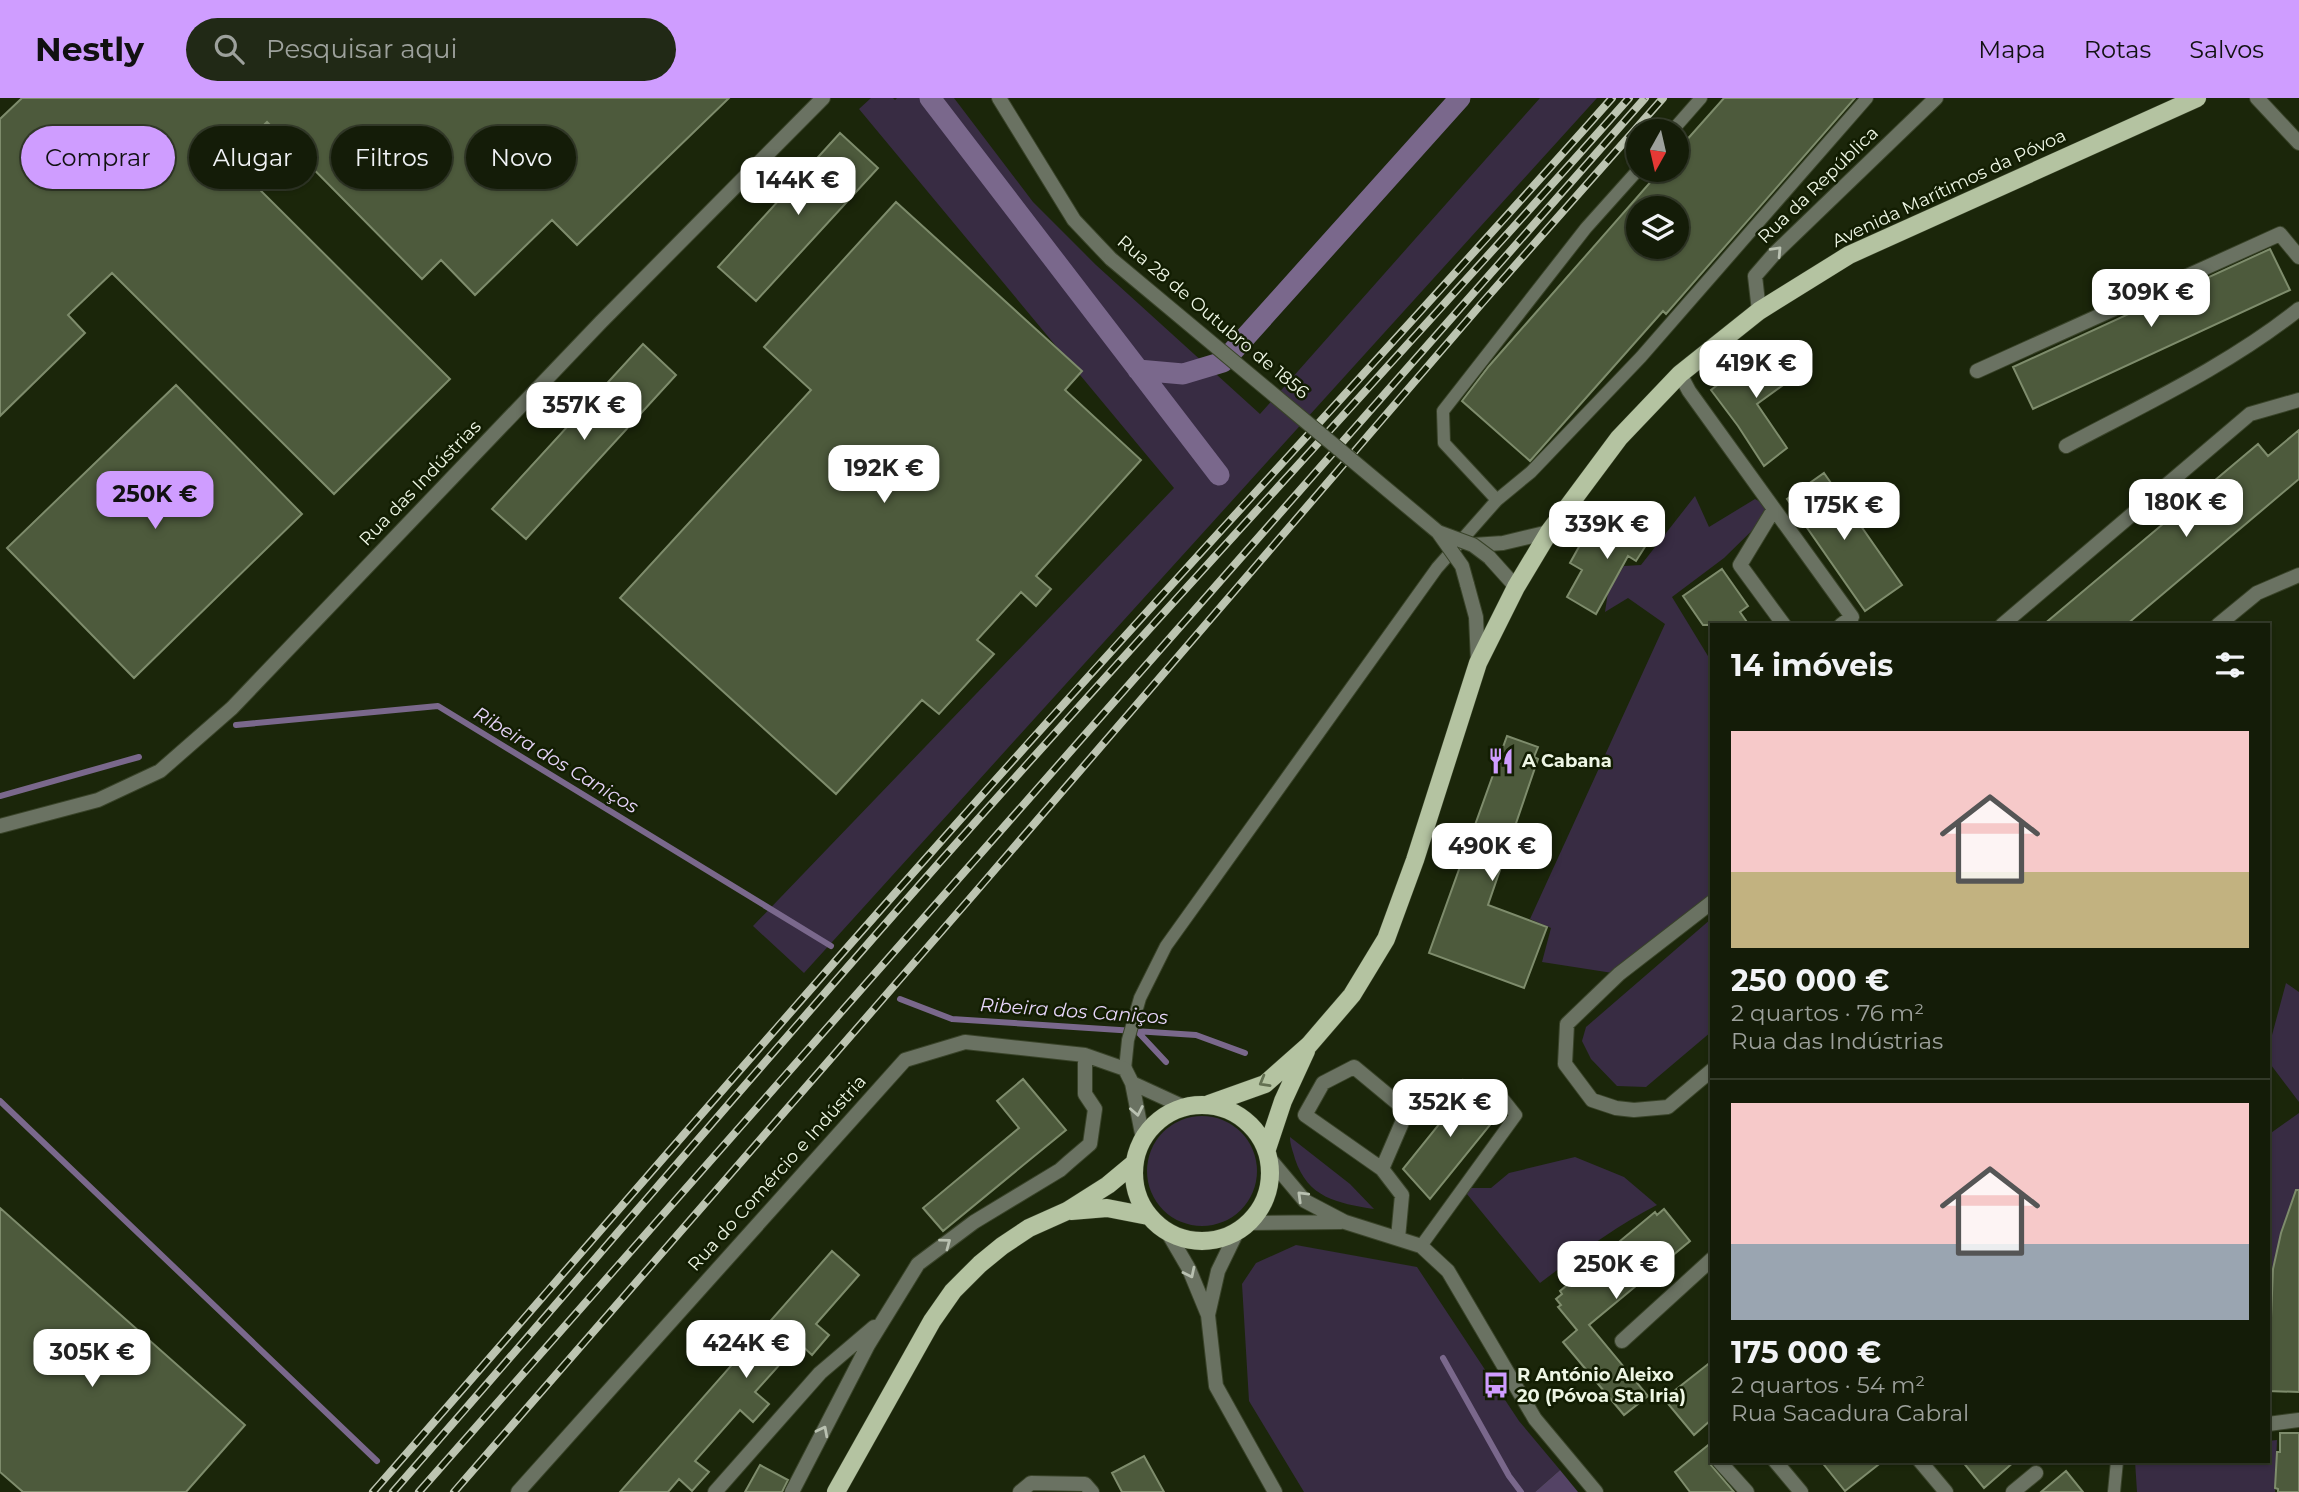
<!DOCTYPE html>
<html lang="pt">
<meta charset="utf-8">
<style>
:root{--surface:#141c08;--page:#212916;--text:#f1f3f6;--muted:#9da19c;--line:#333a29;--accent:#cf9dff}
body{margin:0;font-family:Montserrat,sans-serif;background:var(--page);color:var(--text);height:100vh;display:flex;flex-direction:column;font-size:26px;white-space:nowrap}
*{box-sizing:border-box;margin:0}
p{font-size:23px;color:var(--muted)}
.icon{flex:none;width:38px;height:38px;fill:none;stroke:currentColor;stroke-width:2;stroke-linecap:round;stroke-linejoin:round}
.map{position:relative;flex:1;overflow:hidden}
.drawer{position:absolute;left:1710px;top:525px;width:560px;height:840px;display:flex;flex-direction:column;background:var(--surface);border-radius:0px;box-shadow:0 2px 5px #0004,0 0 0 2px var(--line)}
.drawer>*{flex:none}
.top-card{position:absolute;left:21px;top:28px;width:665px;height:63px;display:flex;gap:14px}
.needle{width:46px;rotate:188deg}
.controls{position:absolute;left:1626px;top:21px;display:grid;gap:14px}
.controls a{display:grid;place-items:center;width:63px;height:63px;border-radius:50%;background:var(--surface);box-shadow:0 2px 5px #0004,0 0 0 2px var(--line);font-size:35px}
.price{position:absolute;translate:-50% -60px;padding:0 16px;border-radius:14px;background:#fff;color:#222;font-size:23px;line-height:46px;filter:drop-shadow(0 2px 4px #0008)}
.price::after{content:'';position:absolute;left:50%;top:42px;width:21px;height:16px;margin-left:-10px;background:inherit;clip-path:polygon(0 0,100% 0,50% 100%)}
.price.active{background:var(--accent);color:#111}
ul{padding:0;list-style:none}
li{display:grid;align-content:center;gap:14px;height:371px;padding:0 21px}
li+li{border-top:2px solid var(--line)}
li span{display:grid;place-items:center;height:217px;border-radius:0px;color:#555}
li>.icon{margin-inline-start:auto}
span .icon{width:126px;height:126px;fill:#fffc;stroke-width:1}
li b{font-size:30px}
h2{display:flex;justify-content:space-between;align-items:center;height:84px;padding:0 21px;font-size:30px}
.chip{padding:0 24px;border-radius:32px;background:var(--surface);box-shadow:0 2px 5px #0004,0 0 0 2px var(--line);font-size:24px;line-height:63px}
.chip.active{background:var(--accent);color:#111}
header{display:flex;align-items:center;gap:42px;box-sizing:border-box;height:98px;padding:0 35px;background:var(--accent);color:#111}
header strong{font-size:33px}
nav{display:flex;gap:38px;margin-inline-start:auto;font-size:24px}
.search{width:490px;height:63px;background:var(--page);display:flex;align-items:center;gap:18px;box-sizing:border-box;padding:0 24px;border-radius:38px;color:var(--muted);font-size:26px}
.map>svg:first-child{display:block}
.green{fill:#382c43}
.forest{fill:#544365}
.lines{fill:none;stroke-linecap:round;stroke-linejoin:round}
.stream{stroke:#7a688c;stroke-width:6}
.canal{stroke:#7a688c;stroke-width:21}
.building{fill:#4d5a3c;stroke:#7e8c6c;stroke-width:2;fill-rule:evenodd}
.service-casing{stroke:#394329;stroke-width:14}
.minor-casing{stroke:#394329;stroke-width:16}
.tertiary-casing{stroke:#394329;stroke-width:16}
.primary-casing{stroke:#394329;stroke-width:19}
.service{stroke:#6a7262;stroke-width:12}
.minor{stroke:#6a7262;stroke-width:14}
.tertiary{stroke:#6a7262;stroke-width:14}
.primary{stroke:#b4c3a1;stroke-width:18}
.rail-casing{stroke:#bcc4b1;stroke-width:8}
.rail{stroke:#121d02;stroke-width:5;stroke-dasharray:16;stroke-linecap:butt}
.minor-bridge-casing{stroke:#394329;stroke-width:16;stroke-linecap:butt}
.minor-bridge{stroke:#6a7262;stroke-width:14}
.oneway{stroke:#b9c1b1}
.oneway2{stroke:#637052}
.labels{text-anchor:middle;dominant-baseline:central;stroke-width:5;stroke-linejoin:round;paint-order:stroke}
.street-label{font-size:18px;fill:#eef6e5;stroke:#121d02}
.poi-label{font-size:18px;font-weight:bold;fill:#eef6e5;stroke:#121d02;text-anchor:start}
.water-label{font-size:19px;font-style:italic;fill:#e7d5fa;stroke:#121d02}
</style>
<header>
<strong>Nestly</strong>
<div class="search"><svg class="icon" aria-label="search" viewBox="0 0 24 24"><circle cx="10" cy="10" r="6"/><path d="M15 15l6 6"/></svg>Pesquisar aqui</div>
<nav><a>Mapa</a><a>Rotas</a><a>Salvos</a></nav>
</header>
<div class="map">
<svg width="2299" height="1394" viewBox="0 0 2299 1394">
<rect width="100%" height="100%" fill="#1b260a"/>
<path class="green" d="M871,0H893L895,2L897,0H954L1033,104L1096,167L1260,316L1540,0H1597L804,875L753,828L1174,390L859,11Z
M1695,398L1709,429L1755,401L1774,411L1724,460L1672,499L1711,563V799L1619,876L1542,864L1551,830L1530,821L1665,526L1628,500L1605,514L1608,494L1624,468L1641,467Z
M1711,821V934L1646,989L1617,988L1591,961L1582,943L1586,929Z
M2286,885L2299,894V1004L2268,963V952Z
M2299,1015V1094L2287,1116L2275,1159L2268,1291V1037Z
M1147 1073a55 55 0 1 1 110 0a55 55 0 1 1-110 0Z
M1290,1039L1350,1086L1374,1111C1337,1105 1308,1100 1295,1061C1293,1053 1290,1047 1290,1039Z
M1575,1059L1624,1079L1657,1107C1615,1129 1578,1156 1540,1185L1462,1090H1491L1509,1075Z
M1296,1147L1417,1169L1519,1323L1560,1372L1535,1394H1304L1249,1303L1242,1186L1256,1165Z
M2277,1342L2275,1394H2137L2135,1363H2268V1343Z"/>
<path class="forest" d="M1560,1372L1578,1394H1535Z"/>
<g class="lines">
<path class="stream" d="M236,627L438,608L831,848
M0,698L139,659
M900,901L952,921L1196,937L1245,955
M1137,933L1166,964
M0,1003L377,1363
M1443,1260L1509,1378L1521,1394"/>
<path class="canal" d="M930,0L1219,377
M1138,272L1183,276L1223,264L1460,0"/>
</g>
<path class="building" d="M22,0H729L577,147L552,122L475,197L441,162L422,181L267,24L229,61L450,281L334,396L112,175L68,217L85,235L0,318V21Z
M1724,0H1855L1666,216L1663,213L1530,363L1462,303L1489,268L1661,72H1676V54ZM1638,110H1676V149H1638Z
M840,35L878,70L756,203L718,169Z
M896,104L1082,273L1065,292L1141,362L1036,478L1051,491L1036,508L1021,494L977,542L994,556L939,616L922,602L836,696L620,500L811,292L764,249Z
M2270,151L2290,192L2033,311L2013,269Z
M1772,245L1797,277L1757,306L1787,350L1764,368L1738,328L1711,292Z
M643,246L676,277L526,441L492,411Z
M176,287L302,416L134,580L7,450Z
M2299,332V381L2126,527H2043L2258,346L2268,358Z
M1824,375L1902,487L1865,513L1787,401Z
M1623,414L1655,433L1636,463L1628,458L1596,516L1567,499L1582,472L1570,465L1585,438L1602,448Z
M1722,471L1748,508L1740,514L1749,527H1703L1683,498Z
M1507,638L1538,649L1534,659L1538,661L1488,807L1547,829L1524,890L1429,855Z
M1023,981L1066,1032L943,1133L923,1110L1019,1030L997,1003Z
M1463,982L1492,1005L1484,1015L1494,1022L1430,1101L1403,1071L1449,1014L1442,1008Z
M2296,1092H2299V1294L2268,1293L2273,1171L2281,1135Z
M0,1110L245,1327L186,1394H23L0,1374Z
M1664,1111L1690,1143L1589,1227L1648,1298L1624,1317L1563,1244L1577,1232L1558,1209L1561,1207L1556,1201L1562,1196L1560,1193L1655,1114L1657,1117Z
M832,1153L859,1177L816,1226L829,1237L812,1257L799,1245L755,1294L769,1306L753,1324L740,1312L695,1363L709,1374L692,1393L679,1381L668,1394H620Z
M1712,1263V1321L1694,1337L1664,1301Z
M2280,1335H2299V1394H2278V1391L2275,1390L2277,1354H2280Z
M1712,1344L1710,1366L1734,1394H1690L1675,1374Z
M1144,1358L1164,1394H1122L1112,1375Z
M1821,1363H1883L1845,1393Z
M1962,1363H2015L1984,1390Z
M760,1367L788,1382L782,1394H745Z
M2066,1373L2083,1394H2041Z"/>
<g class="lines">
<g class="service-casing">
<path id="service" d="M1672,33L1701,0
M1638,72L1586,130L1443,313L1444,345L1497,402L1531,374L1641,259L1867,0
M1125,971L1128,942L1140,900L1166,848L1437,470L1497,402
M1421,1148L1516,1017L1493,988
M2114,1394L2117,1363"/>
</g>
<g class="minor-casing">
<path id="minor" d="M999,0L1074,122L1111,161
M2257,0L2299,45
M1759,213L1755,178L1775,155L1936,0
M1977,273L2280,136L2299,159
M1680,276L1689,293L1852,519L1841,527
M2066,348C2145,306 2229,267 2299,211
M1774,411L1740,467L1784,527
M1473,447L1503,445L1549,434
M1489,459L1516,489
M1467,486L1476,519L1478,564
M2002,527L2250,316L2299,302
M2218,527L2257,495L2299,477
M0,728L98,702L160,673L232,610L601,224L823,0
M1712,804L1619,876L1567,926L1565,966L1592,1002L1616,1010L1634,1012L1668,1009L1712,972
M1132,985L1182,1008
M1382,1071L1305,1017L1323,985L1354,969L1407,1013L1382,1071L1402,1097L1398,1140
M1622,1243L1712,1161
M2268,1326L2299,1322
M1719,1363L1747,1394
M1775,1363L1801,1394
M1920,1363L1946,1394
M518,1394L905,962L965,944L1085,957L1125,971L1132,985L1143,1041
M715,1394L820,1275L874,1229
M792,1394L868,1247L918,1166L974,1124L1060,1072L1069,1064L1090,1046L1095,1011L1085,996V957
M1020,1394L1031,1385L1085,1386L1092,1394
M2013,1394L2036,1375"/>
</g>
<g class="tertiary-casing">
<path id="tertiary" d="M1268,1059L1305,1103L1345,1124L1421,1148L1448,1173L1535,1321L1596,1394
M1247,1125L1341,1124
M1168,1135L1189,1171L1208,1217L1216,1288L1275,1394
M1208,1217L1218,1173L1236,1136"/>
</g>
<g class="primary-casing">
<path id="primary" d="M1209,1006L1265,986L1309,947L1352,897L1386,841L1415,762L1478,565L1516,489L1549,434L1619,340L1680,276L1759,213L1849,157L2197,0
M1134 1075a68 68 0 1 1 136 0a68 68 0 1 1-136 0Z
M1267,1051L1283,1003L1306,953
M1071,1113L1107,1110L1148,1118
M836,1394L932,1223L953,1193L980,1166L1002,1148L1029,1130L1067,1113L1108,1087L1132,1067"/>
</g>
<use href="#service" class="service"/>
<use href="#minor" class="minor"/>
<use href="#tertiary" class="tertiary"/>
<use href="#primary" class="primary"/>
<g class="rail-casing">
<path id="rail" d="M373,1394C558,1182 741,969 928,758C1153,503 1386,255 1612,0
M393,1394C576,1185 755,973 939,765C1167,508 1401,257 1629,0
M419,1394L1645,0
M454,1394L973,797L1483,204L1663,0"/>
</g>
<use href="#rail" class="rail"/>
<g class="minor-bridge-casing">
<path id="minor-bridge" d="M1111,161L1438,434L1462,468L1467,486
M1438,434L1473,447L1489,459"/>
</g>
<use href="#minor-bridge" class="minor-bridge"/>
</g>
<defs><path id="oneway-chevron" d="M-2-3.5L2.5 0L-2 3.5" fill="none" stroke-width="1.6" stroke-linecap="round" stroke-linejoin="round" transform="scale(1.75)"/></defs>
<g class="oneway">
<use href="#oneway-chevron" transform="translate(1777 153) rotate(-47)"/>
<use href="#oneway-chevron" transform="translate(1137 1013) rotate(79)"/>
<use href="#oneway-chevron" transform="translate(1302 1098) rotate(-136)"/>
<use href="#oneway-chevron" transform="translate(946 1145) rotate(-37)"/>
<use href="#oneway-chevron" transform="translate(1190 1175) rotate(64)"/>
<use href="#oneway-chevron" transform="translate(823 1333) rotate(-63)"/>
</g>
<use class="oneway2" href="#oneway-chevron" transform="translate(1264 984) rotate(150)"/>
<defs>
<g id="restaurant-bare" transform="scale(2.1)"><path d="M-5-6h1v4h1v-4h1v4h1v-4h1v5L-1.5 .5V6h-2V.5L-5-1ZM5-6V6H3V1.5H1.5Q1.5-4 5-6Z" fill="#cf9dff" stroke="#121d02" stroke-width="2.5" paint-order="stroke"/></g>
<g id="bus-bare" transform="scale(2.1)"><path d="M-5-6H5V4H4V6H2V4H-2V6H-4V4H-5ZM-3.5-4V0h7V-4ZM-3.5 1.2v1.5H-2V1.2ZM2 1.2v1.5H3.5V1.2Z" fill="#cf9dff" stroke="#121d02" stroke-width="2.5" paint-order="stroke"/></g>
</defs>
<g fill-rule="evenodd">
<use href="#restaurant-bare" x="1501" y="663"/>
<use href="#bus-bare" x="1496" y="1287"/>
</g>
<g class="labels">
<g class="street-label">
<text transform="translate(1818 87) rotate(-44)">Rua da República</text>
<text transform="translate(1949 90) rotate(-25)">Avenida Marítimos da Póvoa</text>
<text transform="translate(1213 219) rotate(40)">Rua 28 de Outubro de 1856</text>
<text transform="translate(420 385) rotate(-46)">Rua das Indústrias</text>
<text transform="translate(777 1075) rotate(-48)">Rua do Comércio e Indústria</text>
</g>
<g class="poi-label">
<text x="1522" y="663">A Cabana</text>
<text x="1517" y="1277">R António Aleixo<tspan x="1517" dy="21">20 (Póvoa Sta Iria)</tspan></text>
</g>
<g class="water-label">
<text transform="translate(556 662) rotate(31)">Ribeira dos Caniços</text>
<text transform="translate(1074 913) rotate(4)">Ribeira dos Caniços</text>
</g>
</g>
</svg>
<div class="controls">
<a><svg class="needle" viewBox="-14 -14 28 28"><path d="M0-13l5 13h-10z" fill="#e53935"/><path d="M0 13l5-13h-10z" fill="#9da19c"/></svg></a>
<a><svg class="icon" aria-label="layers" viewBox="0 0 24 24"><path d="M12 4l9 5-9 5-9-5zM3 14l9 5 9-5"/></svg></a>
</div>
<b class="price" style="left:798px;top:119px">144K €</b>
<b class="price" style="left:2151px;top:231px">309K €</b>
<b class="price" style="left:1756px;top:302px">419K €</b>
<b class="price" style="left:584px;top:344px">357K €</b>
<b class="price" style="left:884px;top:407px">192K €</b>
<b class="price active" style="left:155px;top:433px">250K €</b>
<b class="price" style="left:2186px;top:441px">180K €</b>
<b class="price" style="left:1844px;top:444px">175K €</b>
<b class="price" style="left:1607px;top:463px">339K €</b>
<b class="price" style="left:1492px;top:785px">490K €</b>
<b class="price" style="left:1450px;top:1041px">352K €</b>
<b class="price" style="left:1616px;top:1203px">250K €</b>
<b class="price" style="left:746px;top:1282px">424K €</b>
<b class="price" style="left:92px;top:1291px">305K €</b>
<div class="top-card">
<a class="chip active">Comprar</a>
<a class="chip">Alugar</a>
<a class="chip">Filtros</a>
<a class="chip">Novo</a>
</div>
<section class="drawer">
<h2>14 imóveis<svg class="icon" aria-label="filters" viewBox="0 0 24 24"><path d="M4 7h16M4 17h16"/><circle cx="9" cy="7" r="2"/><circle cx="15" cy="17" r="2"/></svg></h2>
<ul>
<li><span style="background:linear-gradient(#f6c9c9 65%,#c2b280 0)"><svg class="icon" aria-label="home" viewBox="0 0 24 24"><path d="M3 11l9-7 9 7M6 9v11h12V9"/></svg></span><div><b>250 000 €</b><p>2 quartos · 76 m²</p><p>Rua das Indústrias</p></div></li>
<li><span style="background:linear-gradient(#f6c9c9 65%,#9aa5b1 0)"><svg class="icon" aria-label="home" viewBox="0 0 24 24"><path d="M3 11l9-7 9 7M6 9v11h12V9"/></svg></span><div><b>175 000 €</b><p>2 quartos · 54 m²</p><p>Rua Sacadura Cabral</p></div></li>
</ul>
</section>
</div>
